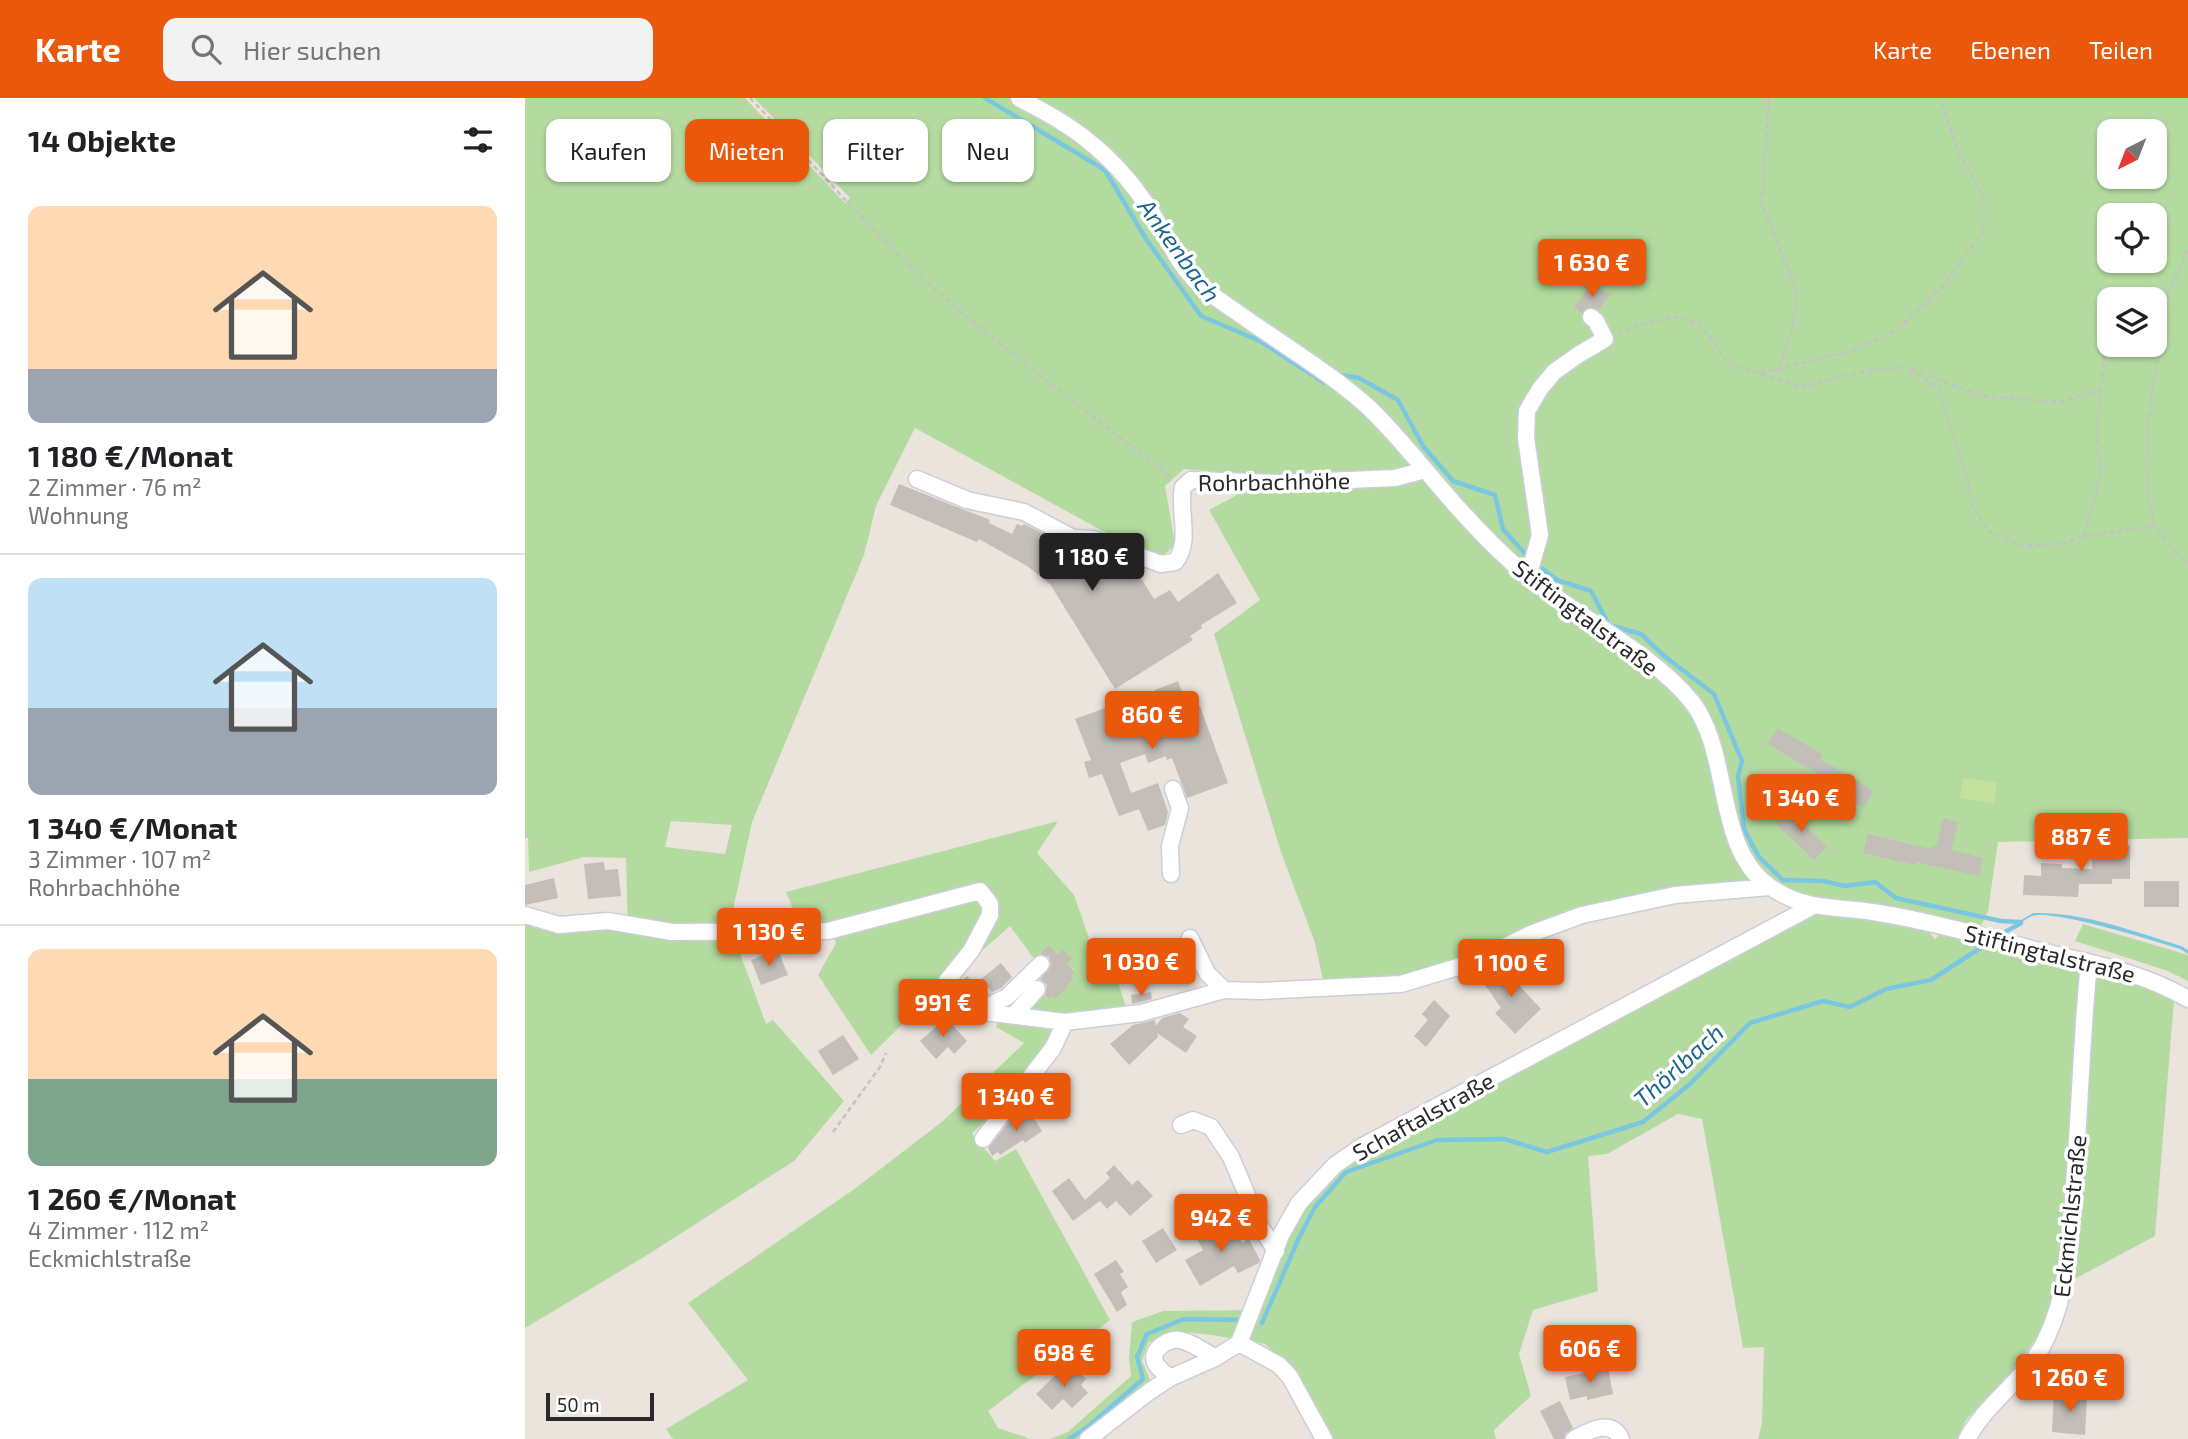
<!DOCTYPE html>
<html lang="de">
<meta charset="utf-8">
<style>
:root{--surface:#fff;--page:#f2f2f2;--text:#202124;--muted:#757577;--line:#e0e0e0;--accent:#ea580c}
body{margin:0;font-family:"Exo 2",sans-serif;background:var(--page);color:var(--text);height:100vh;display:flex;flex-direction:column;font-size:26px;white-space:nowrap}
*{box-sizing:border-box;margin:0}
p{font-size:23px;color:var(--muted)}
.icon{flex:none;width:38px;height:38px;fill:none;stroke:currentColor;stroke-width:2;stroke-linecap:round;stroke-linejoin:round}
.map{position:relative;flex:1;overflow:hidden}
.panel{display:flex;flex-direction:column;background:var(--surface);width:525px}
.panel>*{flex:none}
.top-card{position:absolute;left:21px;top:21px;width:665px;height:63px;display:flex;gap:14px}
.needle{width:46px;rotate:222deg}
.fabs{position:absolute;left:1572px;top:21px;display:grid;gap:14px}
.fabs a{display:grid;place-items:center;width:70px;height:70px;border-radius:14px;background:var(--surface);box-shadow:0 2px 5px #0004;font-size:35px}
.scale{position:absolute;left:21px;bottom:18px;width:108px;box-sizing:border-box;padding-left:7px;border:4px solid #292929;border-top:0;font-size:19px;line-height:24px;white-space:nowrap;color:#292929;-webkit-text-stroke:5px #fff;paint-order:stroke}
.price{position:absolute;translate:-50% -60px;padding:0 16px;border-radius:7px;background:var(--accent);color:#fff;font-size:23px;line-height:46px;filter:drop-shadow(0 2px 4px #0008)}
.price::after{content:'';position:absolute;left:50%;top:42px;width:21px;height:16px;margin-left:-10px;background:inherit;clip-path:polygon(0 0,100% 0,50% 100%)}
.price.current{background:#222;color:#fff}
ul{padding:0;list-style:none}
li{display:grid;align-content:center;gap:14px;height:371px;padding:0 28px}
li+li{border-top:2px solid var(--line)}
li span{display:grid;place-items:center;height:217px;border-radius:14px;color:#555}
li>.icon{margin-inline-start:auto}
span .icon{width:126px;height:126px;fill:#fffc;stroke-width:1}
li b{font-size:30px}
h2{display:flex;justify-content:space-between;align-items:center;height:84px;padding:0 28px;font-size:30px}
.pill{padding:0 24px;border-radius:14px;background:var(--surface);box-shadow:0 2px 5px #0004;font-size:24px;line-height:63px}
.pill.current{background:var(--accent);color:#fff}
header{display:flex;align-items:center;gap:42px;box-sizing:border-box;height:98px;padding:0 35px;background:var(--accent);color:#fff}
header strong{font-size:33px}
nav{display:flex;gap:38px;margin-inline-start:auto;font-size:24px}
.search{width:490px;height:63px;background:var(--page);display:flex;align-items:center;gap:18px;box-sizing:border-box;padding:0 24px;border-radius:14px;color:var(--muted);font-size:26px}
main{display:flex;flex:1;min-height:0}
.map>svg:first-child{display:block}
.green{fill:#b4db9f;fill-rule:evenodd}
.pitch{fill:#c4e19c}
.water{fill:#7bc7e1}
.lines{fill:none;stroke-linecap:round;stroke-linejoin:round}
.stream{stroke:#7bc7e1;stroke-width:4.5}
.building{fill:#c3beb8}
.minor-casing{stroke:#cbceda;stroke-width:19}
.path{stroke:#c3c3c3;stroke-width:2.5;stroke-dasharray:5 3.5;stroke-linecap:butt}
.minor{stroke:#fff;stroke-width:16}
.labels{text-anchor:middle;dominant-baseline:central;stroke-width:7;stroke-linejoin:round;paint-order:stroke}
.street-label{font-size:23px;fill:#292929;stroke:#fff}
.water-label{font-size:24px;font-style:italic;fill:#1c668b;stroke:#fff}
</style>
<header>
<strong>Karte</strong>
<div class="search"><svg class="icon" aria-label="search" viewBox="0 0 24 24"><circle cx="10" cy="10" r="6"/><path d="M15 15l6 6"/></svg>Hier suchen</div>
<nav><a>Karte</a><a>Ebenen</a><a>Teilen</a></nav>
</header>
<main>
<section class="panel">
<h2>14 Objekte<svg class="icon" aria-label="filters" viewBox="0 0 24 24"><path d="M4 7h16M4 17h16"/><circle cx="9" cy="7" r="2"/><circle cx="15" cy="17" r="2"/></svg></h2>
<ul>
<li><span style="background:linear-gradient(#ffd9b3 75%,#9aa5b1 0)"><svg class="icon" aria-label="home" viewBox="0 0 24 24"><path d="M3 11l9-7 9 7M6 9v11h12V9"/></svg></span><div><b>1 180 €/Monat</b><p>2 Zimmer · 76 m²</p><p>Wohnung</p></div></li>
<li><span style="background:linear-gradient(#bfe0f5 60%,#9aa5b1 0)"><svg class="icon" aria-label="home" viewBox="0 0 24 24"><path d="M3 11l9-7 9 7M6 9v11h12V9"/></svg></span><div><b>1 340 €/Monat</b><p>3 Zimmer · 107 m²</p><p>Rohrbachhöhe</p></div></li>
<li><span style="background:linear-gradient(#ffd9b3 60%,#7fa58c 0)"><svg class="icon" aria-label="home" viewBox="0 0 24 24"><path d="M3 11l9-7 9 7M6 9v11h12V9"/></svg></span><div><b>1 260 €/Monat</b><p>4 Zimmer · 112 m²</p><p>Eckmichlstraße</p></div></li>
</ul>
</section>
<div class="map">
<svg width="1663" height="1341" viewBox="0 0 1663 1341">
<rect width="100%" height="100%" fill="#eae4dd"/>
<path class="green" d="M0,0H220L320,105L325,100L229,0H1663V740L1473,744L1463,813L1456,828L1351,807L1400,829L1410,841L1416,835L1600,881L1649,902L1630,1138L1529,1192L1518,1231L1487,1273L1441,1322L1432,1341H1233L1237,1325L1239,1249L1218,1250L1177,1021L1153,1016L1082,1056L1063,1058L1073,1193L1008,1212L994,1256L1006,1298L969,1332L971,1341H802L770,1275L740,1246L687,1237L648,1233L623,1245L617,1263L625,1282L552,1341H525L543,1334L606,1278L604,1260L607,1224L638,1213L735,1212C751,1170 767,1111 802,1082C818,1070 836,1060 853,1049L1293,814L1261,793L1236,771V798L1174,801L1059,822L948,871L801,896L790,845L756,754L689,536L735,502L684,412L745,379L659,371L640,388L650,446L638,459L596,443L390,330L351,408L339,457L227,724L209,807V839L241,926L248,922L319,1003L269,1063L119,1159L0,1230V823L33,831L103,833L101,760L59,759L4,774L3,740H0ZM1584,33H1629V79H1584ZM1584,117H1629V163H1584ZM1584,201H1629V247H1584ZM146,723L207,727L200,756L140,749Z
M533,723L512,755L549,797L574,869L593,884L601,909L576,915H537C518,964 482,998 447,1036L470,1063L491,1051L585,1222L463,1313L473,1330L506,1341H148L141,1331L223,1282L163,1205L328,1092L418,1023L499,945L471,929L479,907L506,886L524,902L528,898L531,900L549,880L546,878L550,872L542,866L537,851L533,856L523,848L510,862L485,828L407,897L346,957L293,877L311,845L303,827L274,826L261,794Z
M1558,826L1663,857V883L1643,873L1550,843Z"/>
<path class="pitch" d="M1438,680L1472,685L1469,705L1435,700Z"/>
<path class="water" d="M1508,815C1558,814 1608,833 1656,848L1663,852V856L1655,851C1630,843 1528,811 1507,818C1502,820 1498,824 1494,826L1493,824Z"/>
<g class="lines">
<path class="stream" d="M460,0L580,72L621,141L676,218L735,243L800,285
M815,277L834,280L873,302L898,348L928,383L970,397L978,431L1003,459
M1018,471L1032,482L1066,493L1084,527L1116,536L1138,557L1189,596L1217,663L1213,678L1219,731L1234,759L1258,782L1298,783L1320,788L1350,784L1371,800L1476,823L1495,824
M1473,838L1496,825
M737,1225L773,1142L790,1109L821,1074L912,1042L979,1041L1022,1054L1118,1024L1165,986L1225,925L1298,903L1325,909L1361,891L1406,882L1463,845
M544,1341L564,1328L618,1281L612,1259L622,1236L659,1221L716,1222"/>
</g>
<path class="building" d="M1067,185L1085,197L1074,212L1063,209L1057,215L1049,209Z
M374,386L465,422L464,425L487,436L492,426L497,428L499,426L519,436L514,446L545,472L554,467L559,475L584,459L587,464L600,465L602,473L609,469L629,501L645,492L653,504L693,475L712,505L676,527L677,530L665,538L668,542L590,591L525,486L502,468L454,441L452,444L365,407Z
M653,583L664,612L675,608L703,685L662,700L647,660L642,662L641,658L623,665L620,656L595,665L606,695L633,685L643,714L640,727L623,733L614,711L594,718L577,676L564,680L559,664L566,662L550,621L583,609L587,620L634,603L630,592Z
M1253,630L1298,657L1295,661L1349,693L1339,710L1293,682L1296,678L1243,646Z
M1262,711L1302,749L1289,762L1249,724Z
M1418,720L1433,724L1426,752L1458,760L1454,778L1391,764L1390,767L1338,755L1343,736L1406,751L1407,748L1411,749Z
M1567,746L1605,747V781H1587V786H1554L1553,799L1498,797L1499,777L1516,778V765L1537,766V770L1567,771Z
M79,764L80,772L93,771L96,798L63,801L59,766Z
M29,780L33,800L0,807V787Z
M1619,783H1654V809H1619Z
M523,847L533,856L537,851L547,860L542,866L550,873L546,878L549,880L531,901L528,898L524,902L520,898L522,887L515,881L526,868L524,859L515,856Z
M253,852L263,877L236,887L226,862Z
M476,865L487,879L476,890L467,894L456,881Z
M983,866L993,881L990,883L1016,911L990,936L970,915L976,910L958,884Z
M442,878L452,889L437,901L429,896L431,889Z
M626,894L627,901L607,906L606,897Z
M909,902L925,918L901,949L889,938L903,922L897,916Z
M655,915L664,921L658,929L672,938L661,955L632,935L633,939L604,967L585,946L608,927L630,922L631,928L637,920Z
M421,920L442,943L429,956L423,949L411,961L395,943Z
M318,937L334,961L308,977L293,953Z
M502,1010L517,1033L500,1045L498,1042L475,1057L473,1054L467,1058L463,1050L488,1019Z
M589,1067L607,1087L613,1082L628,1098L605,1118L591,1103L582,1111L575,1103L548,1123L527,1093L544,1080L560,1102L585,1080L581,1075Z
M703,1122L717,1145L724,1141L735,1162L734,1165L713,1175L709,1168L675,1188L660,1162L678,1152L672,1141Z
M638,1130L652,1152L631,1165L617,1143Z
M591,1162L599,1174L595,1176L603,1189L596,1194L602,1207L592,1214L569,1176Z
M539,1269L545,1275L550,1270L561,1281L556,1287L563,1295L547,1310L538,1301L527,1312L511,1296Z
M1083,1270L1088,1296L1062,1302V1298L1045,1302L1040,1279Z
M1529,1296L1562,1298L1560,1337L1527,1334Z
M1035,1303L1048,1330L1041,1335L1039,1341H1029L1015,1313Z"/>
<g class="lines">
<g class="minor-casing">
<path id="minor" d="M494,0C508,8 522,15 535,23C569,44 597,71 619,103C639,130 650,165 675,187C687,198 700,206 713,215C755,245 801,272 840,306C863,327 882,351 903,375C933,411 964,446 1000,476C1050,518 1127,554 1167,604C1207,656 1189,749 1244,788C1279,813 1309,808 1348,814C1405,823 1460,839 1515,853C1566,865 1618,874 1663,901
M392,381L442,402L499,414L548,440L568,441L636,466L650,464C667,444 653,413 658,389L666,382L754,385L870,380L900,372
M1003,479L1015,437L1001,340L1002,313L1015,291L1029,274L1053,257L1080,241L1071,223L1066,219
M646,776L645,748L655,710L648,691
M0,817L34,827L83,823L147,834L303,833L455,793L465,806V817L446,853L421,884L417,902L434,911L540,924L616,915L699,892L736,893L876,886L946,865L1008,835L1057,817L1150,797L1245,789
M665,840L682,875L699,892
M461,914L467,906L482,899L516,866
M489,917L512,891
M656,1027L668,1022L686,1029L706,1059L735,1128L751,1153
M458,1041L528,950L540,924
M714,1245L754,1267L765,1279L799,1341
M645,1280C641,1276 632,1270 630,1264C625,1251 644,1240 655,1242C668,1245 679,1253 690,1260
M563,1341L625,1293L645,1280L690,1260L714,1245L756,1137L774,1105L810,1067L836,1049L1288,808
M1049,1341C1064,1333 1086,1320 1096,1341
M1442,1341C1462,1303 1503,1280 1521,1241C1546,1189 1546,1129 1550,1073C1555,1004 1557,934 1564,865"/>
</g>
<path class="path" d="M225,0C287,64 344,132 410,191C485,258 568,317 647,380
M1244,0L1237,105L1272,194L1268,227L1254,271
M1629,206L1644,193L1663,152
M1092,236L1121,225L1152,219L1173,225L1186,239L1194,253L1205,267L1276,289L1340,273L1380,269L1413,289L1443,384L1446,405L1464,434L1498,448L1539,445L1559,438L1577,372L1572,347L1574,309L1579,259L1589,247
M1387,271L1456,298L1535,304L1576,292
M1235,274L1254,271L1327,253L1372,232L1419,187L1459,132V100L1433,53L1416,0
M1630,428C1609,358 1633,265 1644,193
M1559,438L1630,428C1641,439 1649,457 1663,464
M308,1034L355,969L361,955"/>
<use href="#minor" class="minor"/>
</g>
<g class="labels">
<g class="street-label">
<text transform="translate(749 383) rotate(-1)">Rohrbachhöhe</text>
<text transform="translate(1061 519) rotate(37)">Stiftingtalstraße</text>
<text transform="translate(1525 855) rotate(14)">Stiftingtalstraße</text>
<text transform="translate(898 1018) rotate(-29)">Schaftalstraße</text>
<text transform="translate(1544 1118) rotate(-84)">Eckmichlstraße</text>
</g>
<g class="water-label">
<text transform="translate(655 152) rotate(54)">Ankenbach</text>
<text transform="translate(1153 967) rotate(-42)">Thörlbach</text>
</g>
</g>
</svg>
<div class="fabs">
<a><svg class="needle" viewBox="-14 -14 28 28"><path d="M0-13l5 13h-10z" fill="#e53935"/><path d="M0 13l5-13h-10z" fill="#757577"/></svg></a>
<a><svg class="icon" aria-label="locate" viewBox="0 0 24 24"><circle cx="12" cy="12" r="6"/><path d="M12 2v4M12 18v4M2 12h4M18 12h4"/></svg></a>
<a><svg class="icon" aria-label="layers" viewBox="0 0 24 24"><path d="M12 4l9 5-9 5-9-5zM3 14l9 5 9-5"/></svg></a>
</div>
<div class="scale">50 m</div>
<b class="price" style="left:1067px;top:201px">1 630 €</b>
<b class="price current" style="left:567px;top:495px">1 180 €</b>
<b class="price" style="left:627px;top:653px">860 €</b>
<b class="price" style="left:1276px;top:736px">1 340 €</b>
<b class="price" style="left:1556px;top:775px">887 €</b>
<b class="price" style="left:244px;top:870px">1 130 €</b>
<b class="price" style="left:616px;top:900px">1 030 €</b>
<b class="price" style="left:986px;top:901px">1 100 €</b>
<b class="price" style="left:418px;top:941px">991 €</b>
<b class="price" style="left:491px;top:1035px">1 340 €</b>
<b class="price" style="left:696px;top:1156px">942 €</b>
<b class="price" style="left:1065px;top:1287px">606 €</b>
<b class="price" style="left:539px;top:1291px">698 €</b>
<b class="price" style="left:1545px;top:1316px">1 260 €</b>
<div class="top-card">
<a class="pill">Kaufen</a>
<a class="pill current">Mieten</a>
<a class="pill">Filter</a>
<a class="pill">Neu</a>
</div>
</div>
</main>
